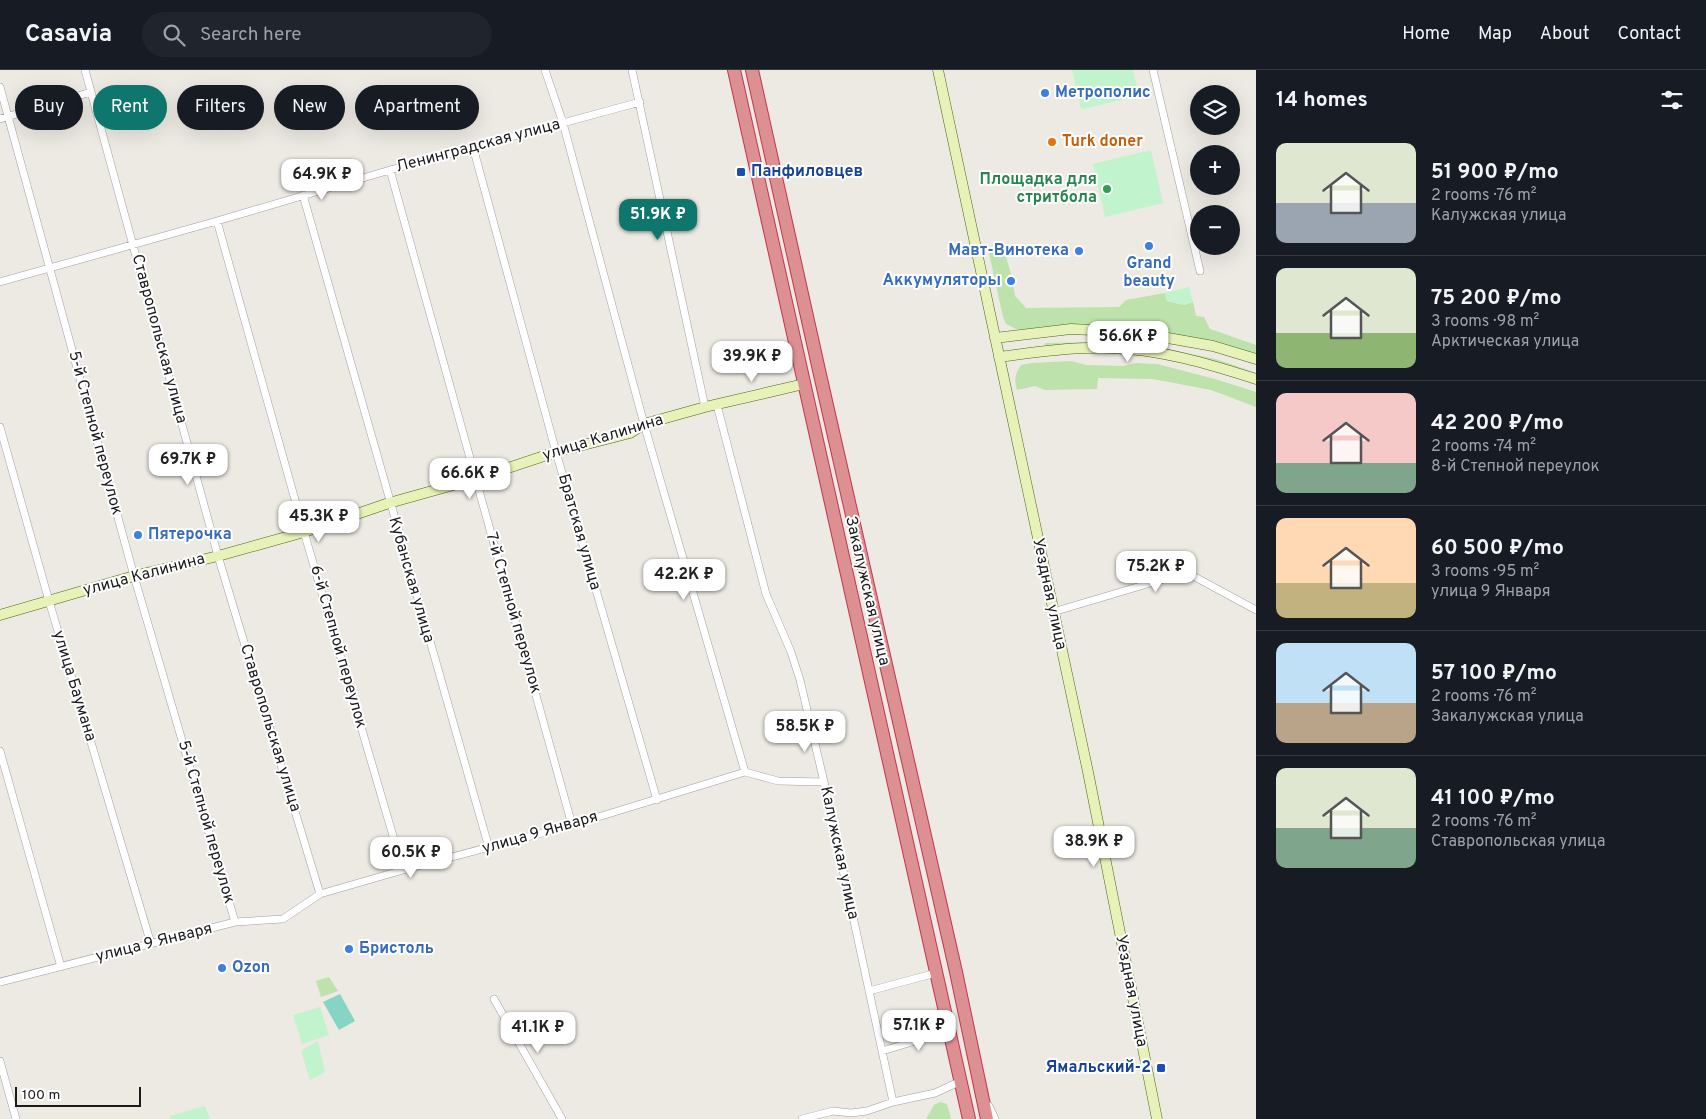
<!DOCTYPE html>
<meta charset="utf-8">
<style>
:root{--surface:#171b24;--page:#20242c;--text:#f1f3f6;--muted:#9ea1a6;--line:#363941;--accent:#0f766e}
body{margin:0;font-family:Overpass,sans-serif;background:var(--page);color:var(--text);height:100vh;display:flex;flex-direction:column;font-size:19px;white-space:nowrap}
*{box-sizing:border-box;margin:0}
p{font-size:16px;color:var(--muted)}
.icon{flex:none;width:28px;height:28px;fill:none;stroke:currentColor;stroke-width:2;stroke-linecap:round;stroke-linejoin:round}
.map{position:relative;flex:1;overflow:hidden}
.side{display:flex;flex-direction:column;background:var(--surface);width:450px}
.side>*{flex:none}
.guide{position:absolute;left:15px;top:15px;width:475px;height:45px;display:flex;gap:10px}
.tools{position:absolute;left:1190px;top:15px;display:grid;gap:10px}
.tools a{display:grid;place-items:center;width:50px;height:50px;border-radius:50%;background:var(--surface);box-shadow:0 5px 20px #0002;font-size:25px}
.scale{position:absolute;left:15px;bottom:12px;width:126px;box-sizing:border-box;padding-left:5px;border:2px solid #1b1b1b;border-top:0;font-size:14px;line-height:18px;white-space:nowrap;color:#1b1b1b;-webkit-text-stroke:4px #fff;paint-order:stroke}
.price{position:absolute;translate:-50% -42px;padding:0 11px;border-radius:10px;background:#fff;color:#222;font-size:16px;line-height:32px;filter:drop-shadow(0 1px 2px #0008)}
.price::after{content:'';position:absolute;left:50%;top:30px;width:15px;height:11px;margin-left:-8px;background:inherit;clip-path:polygon(0 0,100% 0,50% 100%)}
.price.current{background:var(--accent);color:#fff}
ul{padding:0;list-style:none}
li{display:flex;align-items:center;gap:15px;height:125px;padding:0 20px}
li+li{border-top:1px solid var(--line)}
li span{display:grid;place-items:center;flex:none;width:140px;height:100px;border-radius:10px;color:#555}
li>.icon{margin-inline-start:auto}
span .icon{width:60px;height:60px;fill:#fffc;stroke-width:1}
li b{font-size:21px}
h2{display:flex;justify-content:space-between;align-items:center;height:60px;padding:0 20px;font-size:21px}
.pill{padding:0 18px;border-radius:22px;background:var(--surface);box-shadow:0 5px 20px #0002;font-size:18px;line-height:45px}
.pill.current{background:var(--accent);color:#fff}
header{display:flex;align-items:center;gap:30px;box-sizing:border-box;height:70px;padding:0 25px;background:var(--surface);border-bottom:1px solid var(--line)}
header strong{font-size:24px}
nav{display:flex;gap:28px;margin-inline-start:auto;font-size:18px}
.search{width:350px;height:45px;background:var(--page);display:flex;align-items:center;gap:12px;box-sizing:border-box;padding:0 18px;border-radius:28px;color:var(--muted);font-size:19px}
main{display:flex;flex:1;min-height:0}
.map>svg:first-child{display:block}
.grass{fill:#bde2ab}
.park{fill:#c1f3cd}
.pitch{fill:#86d4c3}
.lines{fill:none;stroke-linecap:round;stroke-linejoin:round}
.street-casing{stroke:#9f9f9f;stroke-width:8}
.secondary-casing{stroke:#4e660f;stroke-width:11}
.highway-casing{stroke:#c5344e;stroke-width:14}
.street{stroke:#fff;stroke-width:7}
.secondary{stroke:#e6f2b9;stroke-width:10}
.highway{stroke:#dd9092;stroke-width:12}
.shop-dot{fill:#3f7fe0;stroke:#fff;stroke-width:2}
.food-dot{fill:#e8710a;stroke:#fff;stroke-width:2}
.transit-dot{fill:#1a4fb4;stroke:#fff;stroke-width:2}
.leisure-dot{fill:#2e9e5b;stroke:#fff;stroke-width:2}
.labels{text-anchor:middle;dominant-baseline:central;stroke-width:4;stroke-linejoin:round;paint-order:stroke}
.shop-label{font-size:16px;font-weight:bold;fill:#366cbe;stroke:#fff;text-anchor:start}
.food-label{font-size:16px;font-weight:bold;fill:#c56008;stroke:#fff;text-anchor:start}
.street-label{font-size:16px;fill:#1b1b1b;stroke:#fff}
.transit-label{font-size:16px;font-weight:bold;fill:#164399;stroke:#fff;text-anchor:start}
.leisure-label{font-size:16px;font-weight:bold;fill:#27864d;stroke:#fff;text-anchor:end}
</style>
<header>
<strong>Casavia</strong>
<div class="search"><svg class="icon" aria-label="search" viewBox="0 0 24 24"><circle cx="10" cy="10" r="6"/><path d="M15 15l6 6"/></svg>Search here</div>
<nav><a>Home</a><a>Map</a><a>About</a><a>Contact</a></nav>
</header>
<main>
<div class="map">
<svg width="1256" height="1049" viewBox="0 0 1256 1049">
<rect width="100%" height="100%" fill="#eceae2"/>
<path class="grass" d="M1003,176L1011,204L1008,205L1010,215L1013,214L1015,226L1026,238L1119,237L1126,230L1165,223L1167,231L1184,235L1193,232L1196,246L1204,247L1210,259L1256,275V286L1224,274L1159,263L1016,259L1006,254L1003,247L989,183L993,177Z
M1110,272L1167,279L1216,289L1256,303V306L1167,282L1045,277V273Z
M1071,291L1086,295L1123,296L1136,293L1157,294L1215,309L1256,322V337L1211,320L1153,309L1098,308L1097,319L1045,320L1035,316L1017,320C1014,309 1015,304 1021,295L1031,293Z
M329,907L338,921L321,927L316,911Z
M940,1032L947,1034L951,1049H926L934,1035Z"/>
<path class="park" d="M1072,0H1133L1139,26L1081,39Z
M1151,80L1163,133L1105,147L1093,94Z
M1189,217L1193,232L1184,235L1167,231L1165,223Z
M320,937L329,965L302,974L293,945Z
M318,971L325,1002L310,1010L301,981Z
M205,1036L210,1049H170V1046Z"/>
<path class="pitch" d="M340,924L355,951L339,960L323,932Z"/>
<g class="lines">
<g class="street-casing">
<path id="street" d="M85,0L218,486L320,824
M545,0L563,53L644,354L745,702
M632,0L705,337
M1153,0L1200,201
M0,17L134,506L235,852
M0,49L91,22
M473,77L556,382L657,730
M390,100L572,755
M303,125L489,778
M217,151L304,462L403,800
M0,212L217,151L390,100L640,32
M717,335L766,524L791,582L800,610L824,712L893,1032
M0,357L49,531L151,874
M1053,542L1164,509L1179,506L1188,505L1195,507L1256,540
M0,681L61,897
M0,912L235,852L283,849L320,824L403,800L572,755L745,702L778,711L824,712
M869,921L936,903
M494,929L562,1049
M882,981L949,961
M0,991L16,1049
M989,1036L995,1049
M802,1049L833,1041L851,1043L867,1041L893,1032L935,1023L961,1011"/>
</g>
<g class="secondary-casing">
<path id="secondary" d="M938,0L1088,702L1157,1049
M995,268L1071,259L1134,262L1213,276L1256,289
M999,287C1035,282 1073,277 1110,278C1160,279 1209,294 1256,309
M0,545L134,506L218,486L304,462L389,433L475,409L556,382L630,363L644,354L705,337L804,314"/>
</g>
<g class="highway-casing">
<path id="highway" d="M734,0L969,1049
M752,0L821,309L956,902L987,1049"/>
</g>
<use href="#street" class="street"/>
<use href="#secondary" class="secondary"/>
<use href="#highway" class="highway"/>
</g>
<g class="shop-dot">
<circle cx="1045" cy="23" r="5"/>
<circle cx="1149" cy="176" r="5"/>
<circle cx="1079" cy="181" r="5"/>
<circle cx="1011" cy="211" r="5"/>
<circle cx="138" cy="465" r="5"/>
<circle cx="349" cy="879" r="5"/>
<circle cx="222" cy="898" r="5"/>
</g>
<circle class="food-dot" cx="1052" cy="72" r="5"/>
<g class="transit-dot">
<rect x="736" y="97" width="10" height="10" rx="2.5"/>
<rect x="1156" y="993" width="10" height="10" rx="2.5"/>
</g>
<circle class="leisure-dot" cx="1107" cy="119" r="5"/>
<g class="labels">
<g class="shop-label">
<text x="1055" y="23">Метрополис</text>
<text x="1069" y="181" text-anchor="end">Мавт-Винотека</text>
<text x="1149" y="194" text-anchor="middle">Grand<tspan x="1149" dy="18">beauty</tspan></text>
<text x="1001" y="211" text-anchor="end">Аккумуляторы</text>
<text x="148" y="465">Пятерочка</text>
<text x="359" y="879">Бристоль</text>
<text x="232" y="898">Ozon</text>
</g>
<g class="food-label">
<text x="1062" y="72">Turk doner</text>
</g>
<g class="street-label">
<text transform="translate(478 76) rotate(-15)">Ленинградская улица</text>
<text transform="translate(159 269) rotate(75)">Ставропольская улица</text>
<text transform="translate(95 363) rotate(75)">5-й Степной переулок</text>
<text transform="translate(603 368) rotate(-17)">улица Калинина</text>
<text transform="translate(579 462) rotate(74)">Братская улица</text>
<text transform="translate(144 505) rotate(-15)">улица Калинина</text>
<text transform="translate(411 510) rotate(74)">Кубанская улица</text>
<text transform="translate(867 521) rotate(77)">Закалужская улица</text>
<text transform="translate(1049 524) rotate(78)">Уездная улица</text>
<text transform="translate(513 543) rotate(74)">7-й Степной переулок</text>
<text transform="translate(338 577) rotate(74)">6-й Степной переулок</text>
<text transform="translate(74 616) rotate(73)">улица Баумана</text>
<text transform="translate(270 658) rotate(73)">Ставропольская улица</text>
<text transform="translate(206 752) rotate(74)">5-й Степной переулок</text>
<text transform="translate(540 763) rotate(-16)">улица 9 Января</text>
<text transform="translate(839 783) rotate(78)">Калужская улица</text>
<text transform="translate(154 873) rotate(-14)">улица 9 Января</text>
<text transform="translate(1131 921) rotate(79)">Уездная улица</text>
</g>
<g class="transit-label">
<text x="751" y="102">Панфиловцев</text>
<text x="1151" y="998" text-anchor="end">Ямальский-2</text>
</g>
<g class="leisure-label">
<text x="1097" y="110">Площадка для<tspan x="1097" dy="18">стритбола</tspan></text>
</g>
</g>
</svg>
<div class="tools">
<a><svg class="icon" aria-label="layers" viewBox="0 0 24 24"><path d="M12 4l9 5-9 5-9-5zM3 14l9 5 9-5"/></svg></a>
<a>+</a>
<a>−</a>
</div>
<div class="scale">100 m</div>
<b class="price" style="left:322px;top:131px">64.9K ₽</b>
<b class="price current" style="left:658px;top:171px">51.9K ₽</b>
<b class="price" style="left:1128px;top:293px">56.6K ₽</b>
<b class="price" style="left:752px;top:313px">39.9K ₽</b>
<b class="price" style="left:188px;top:416px">69.7K ₽</b>
<b class="price" style="left:470px;top:430px">66.6K ₽</b>
<b class="price" style="left:319px;top:473px">45.3K ₽</b>
<b class="price" style="left:1156px;top:523px">75.2K ₽</b>
<b class="price" style="left:684px;top:531px">42.2K ₽</b>
<b class="price" style="left:805px;top:683px">58.5K ₽</b>
<b class="price" style="left:1094px;top:798px">38.9K ₽</b>
<b class="price" style="left:411px;top:809px">60.5K ₽</b>
<b class="price" style="left:919px;top:982px">57.1K ₽</b>
<b class="price" style="left:538px;top:984px">41.1K ₽</b>
<div class="guide">
<a class="pill">Buy</a>
<a class="pill current">Rent</a>
<a class="pill">Filters</a>
<a class="pill">New</a>
<a class="pill">Apartment</a>
</div>
</div>
<section class="side">
<h2>14 homes<svg class="icon" aria-label="filters" viewBox="0 0 24 24"><path d="M4 7h16M4 17h16"/><circle cx="9" cy="7" r="2"/><circle cx="15" cy="17" r="2"/></svg></h2>
<ul>
<li><span style="background:linear-gradient(#dfe7d0 60%,#9aa5b1 0)"><svg class="icon" aria-label="home" viewBox="0 0 24 24"><path d="M3 11l9-7 9 7M6 9v11h12V9"/></svg></span><div><b>51 900 ₽/mo</b><p>2 rooms · 76 m²</p><p>Калужская улица</p></div></li>
<li><span style="background:linear-gradient(#dfe7d0 65%,#8fb573 0)"><svg class="icon" aria-label="home" viewBox="0 0 24 24"><path d="M3 11l9-7 9 7M6 9v11h12V9"/></svg></span><div><b>75 200 ₽/mo</b><p>3 rooms · 98 m²</p><p>Арктическая улица</p></div></li>
<li><span style="background:linear-gradient(#f6c9c9 70%,#7fa58c 0)"><svg class="icon" aria-label="home" viewBox="0 0 24 24"><path d="M3 11l9-7 9 7M6 9v11h12V9"/></svg></span><div><b>42 200 ₽/mo</b><p>2 rooms · 74 m²</p><p>8-й Степной переулок</p></div></li>
<li><span style="background:linear-gradient(#ffd9b3 65%,#c2b280 0)"><svg class="icon" aria-label="home" viewBox="0 0 24 24"><path d="M3 11l9-7 9 7M6 9v11h12V9"/></svg></span><div><b>60 500 ₽/mo</b><p>3 rooms · 95 m²</p><p>улица 9 Января</p></div></li>
<li><span style="background:linear-gradient(#bfe0f5 60%,#b9a48a 0)"><svg class="icon" aria-label="home" viewBox="0 0 24 24"><path d="M3 11l9-7 9 7M6 9v11h12V9"/></svg></span><div><b>57 100 ₽/mo</b><p>2 rooms · 76 m²</p><p>Закалужская улица</p></div></li>
<li><span style="background:linear-gradient(#dfe7d0 60%,#7fa58c 0)"><svg class="icon" aria-label="home" viewBox="0 0 24 24"><path d="M3 11l9-7 9 7M6 9v11h12V9"/></svg></span><div><b>41 100 ₽/mo</b><p>2 rooms · 76 m²</p><p>Ставропольская улица</p></div></li>
</ul>
</section>
</main>
